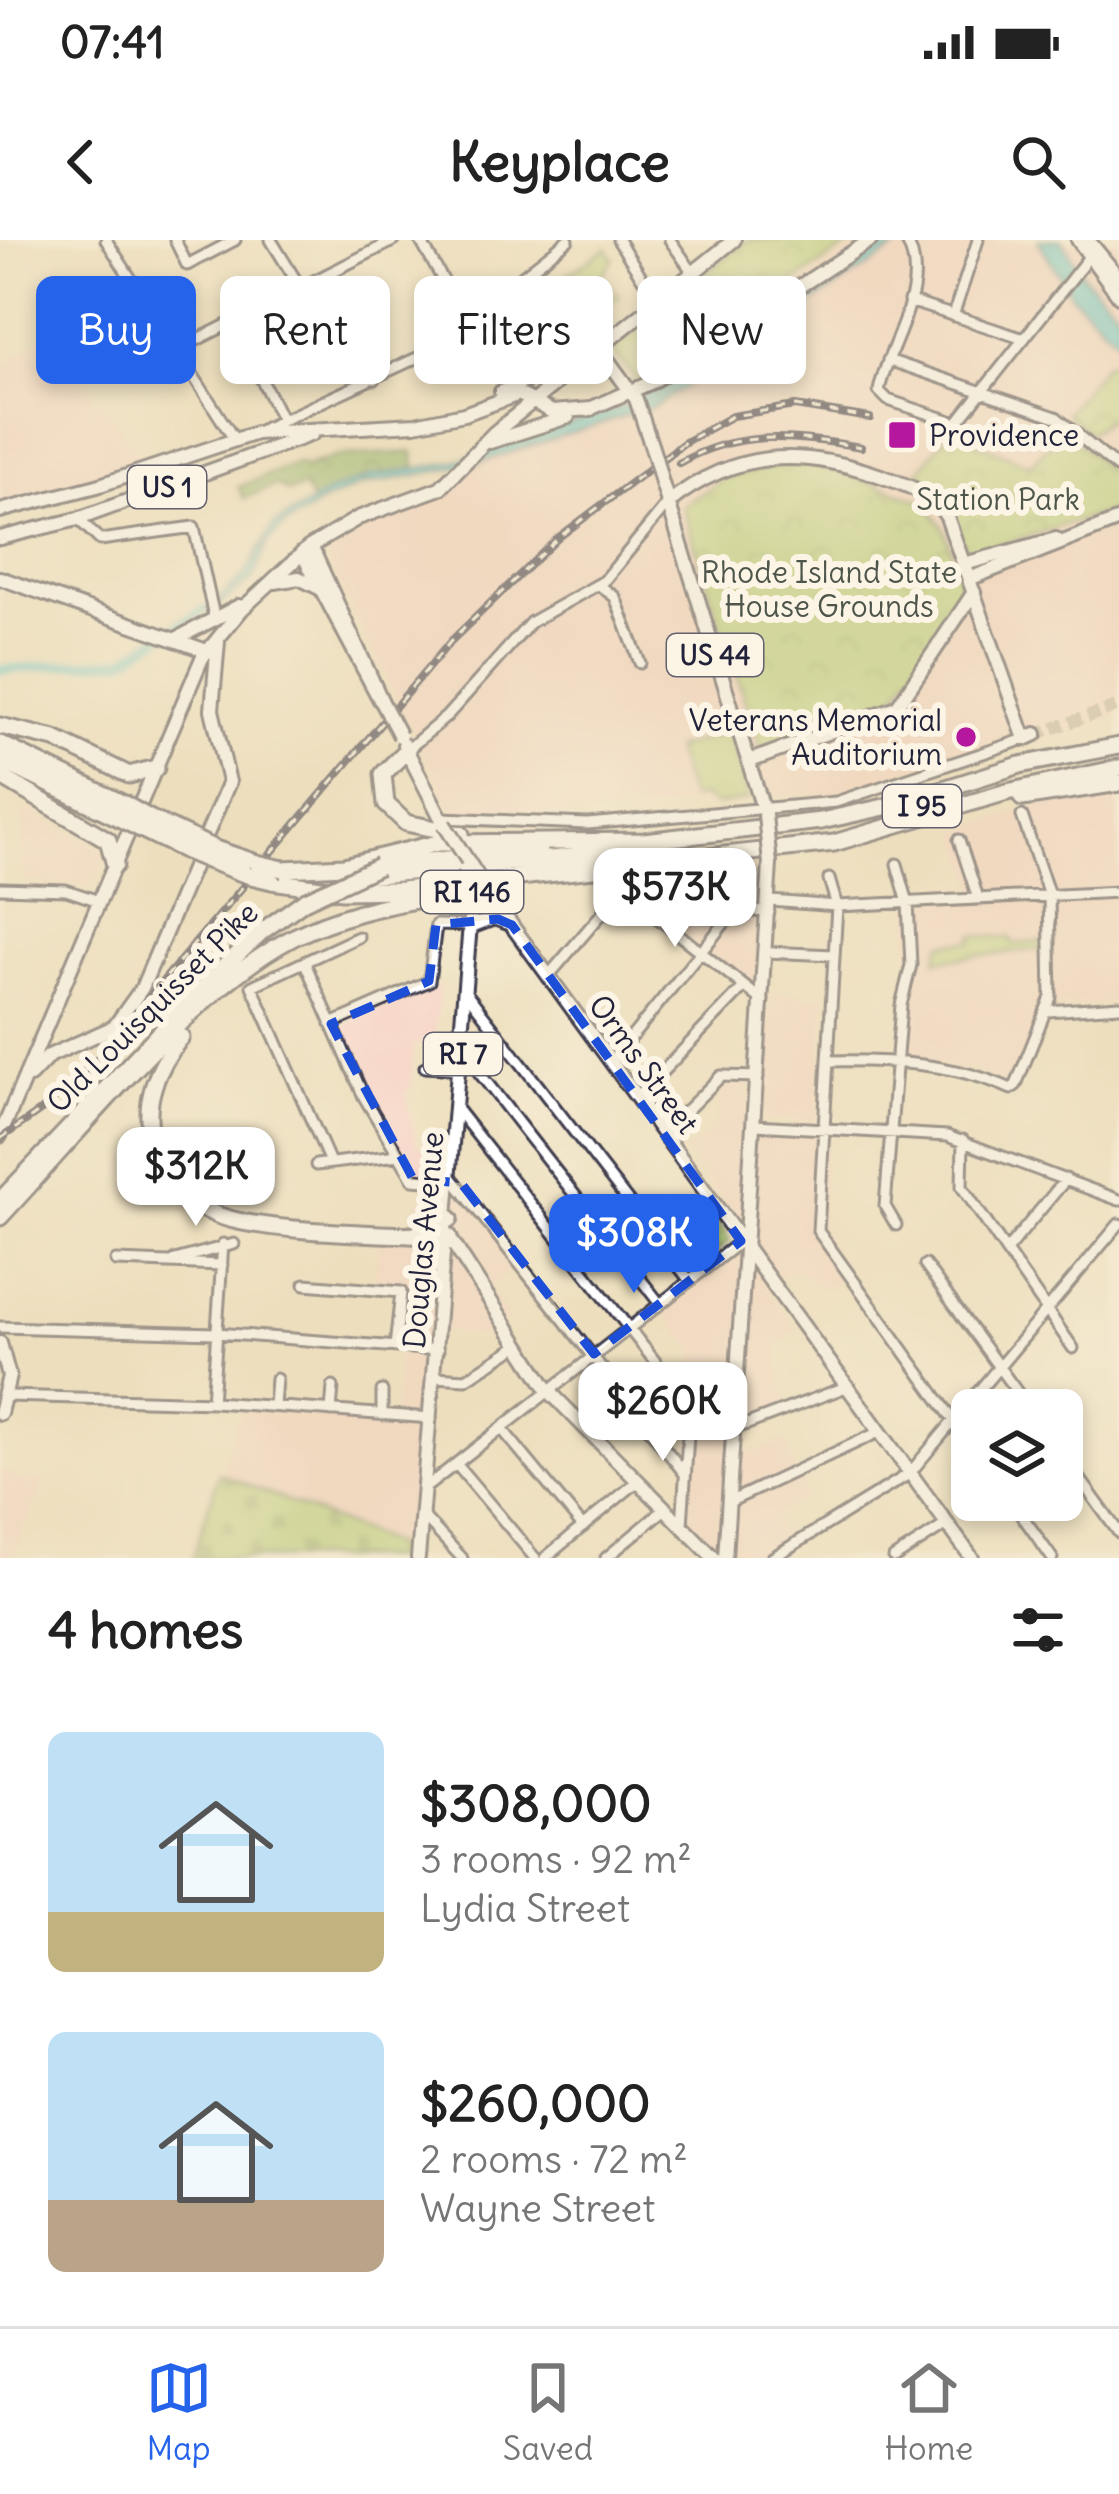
<!DOCTYPE html>
<meta charset="utf-8">
<style>
:root{--surface:#fff;--page:#f6f6f6;--text:#222;--muted:#767676;--line:#e0e0e0;--accent:#2563eb}
body{margin:0;font-family:Delius,sans-serif;background:var(--page);color:var(--text);height:100vh;display:flex;flex-direction:column;font-size:45px;white-space:nowrap}
*{box-sizing:border-box;margin:0}
p{font-size:39px;color:var(--muted)}
.icon{flex:none;width:66px;height:66px;fill:none;stroke:currentColor;stroke-width:2;stroke-linecap:round;stroke-linejoin:round}
.map{position:relative;height:1318px;overflow:hidden}
.side{display:flex;flex-direction:column;background:var(--surface);flex:1}
.side>*{flex:none}
.guide{position:absolute;left:36px;top:36px;width:1047px;height:108px;display:flex;gap:24px}
.buttons{position:absolute;left:951px;top:1149px;display:grid;gap:24px}
.buttons a{display:grid;place-items:center;width:132px;height:132px;border-radius:18px;background:var(--surface);box-shadow:0 6px 18px #0003;font-size:60px}
.price{position:absolute;translate:-50% -102px;padding:0 27px;border-radius:24px;background:#fff;color:#222;font-size:39px;line-height:78px;filter:drop-shadow(0 3px 6px #0008)}
.price::after{content:'';position:absolute;left:50%;top:72px;width:36px;height:27px;margin-left:-18px;background:inherit;clip-path:polygon(0 0,100% 0,50% 100%)}
.price.current{background:var(--accent);color:#fff}
ul{padding:0;list-style:none}
li{display:flex;align-items:center;gap:36px;height:300px;padding:0 48px}
li span{display:grid;place-items:center;flex:none;width:336px;height:240px;border-radius:18px;color:#555}
li>.icon{margin-inline-start:auto}
span .icon{width:144px;height:144px;fill:#fffc;stroke-width:1}
li b{font-size:51px}
h2{display:flex;justify-content:space-between;align-items:center;height:144px;padding:0 48px;font-size:51px}
.chip{padding:0 42px;border-radius:18px;background:var(--surface);box-shadow:0 6px 18px #0003;font-size:42px;line-height:108px}
.chip.current{background:var(--accent);color:#fff}
.status{display:flex;justify-content:space-between;align-items:center;height:84px;padding:0 60px;background:var(--surface);direction:ltr}
.status svg{height:33px;fill:currentColor}
header{display:flex;justify-content:space-between;align-items:center;height:156px;padding:0 48px;background:var(--surface);font-size:54px;font-weight:700}
.tab-bar{display:flex;justify-content:space-around;align-items:center;height:168px;border-top:3px solid var(--line);background:var(--surface);font-size:33px;color:var(--muted)}
.tab-bar a{display:grid;justify-items:center;gap:6px}
.tab-bar .current{color:var(--accent)}
.map>svg:first-child{display:block}
.built{fill:#f6d2c4}
.grass{fill:#b3cf75;stroke:#6a7858;stroke-width:3}
.forest{fill:url(#forest-crowns);stroke:#586a50;stroke-width:3}
.cemetery{fill:url(#cemetery-stones);stroke:#6a7858;stroke-width:3}
.park{fill:url(#park-crowns);stroke:#6a7858;stroke-width:3}
.water{fill:url(#water-ripples);stroke:#3b7282;stroke-width:3}
.lines{fill:none;stroke-linecap:round;stroke-linejoin:round}
.river{stroke:#54c2c9;stroke-width:10}
.major-tunnel{stroke:#c4b9a3;stroke-width:12;stroke-dasharray:12 6;stroke-linecap:butt}
.minor-casing{stroke:#403e4e;stroke-width:15}
.major-casing{stroke:#403e4e;stroke-width:18}
.highway-casing{stroke:#403e4e;stroke-width:21}
.minor{stroke:#fff;stroke-width:9}
.major{stroke:#fff;stroke-width:12}
.highway{stroke:#fff;stroke-width:15}
.rail-casing{stroke:#22223b;stroke-width:8}
.rail{stroke:#fcf5e5;stroke-width:3;stroke-dasharray:9;stroke-linecap:butt}
.major-bridge-casing{stroke:#403e4e;stroke-width:18;stroke-linecap:butt}
.highway-bridge-casing{stroke:#403e4e;stroke-width:21;stroke-linecap:butt}
.major-bridge{stroke:#fff;stroke-width:12}
.highway-bridge{stroke:#fff;stroke-width:15}
.marked{fill:none;stroke:#1d4ed8;stroke-width:9;stroke-dasharray:24 15;stroke-linejoin:round}
.poi-dot{fill:#b5179e;stroke:#fcf5e5;stroke-width:4.5}
.labels{text-anchor:middle;dominant-baseline:central;stroke-width:12;stroke-linejoin:round;paint-order:stroke}
.shield{fill:#fcf5e5;stroke:#63616e;stroke-width:3}
.shield-label{font-size:27px;font-weight:bold;fill:#22223b}
.poi-label{font-size:30px;fill:#22223b;stroke:#fcf5e5;text-anchor:start}
.park-label{font-size:30px;fill:#4e564c;stroke:#fcf5e5}
.street-label{font-size:30px;fill:#22223b;stroke:#fcf5e5}
</style>
<div class="status"><b>07:41</b><svg viewBox="0 0 49 12"><path d="M0 12V9h3v3zM5 12V6h3v6zM10 12V3h3v9zM15 12V0h3v12zM26 1h20v11H26zM47 4h2v5h-2z"/></svg></div>
<header><svg class="icon" aria-label="back" viewBox="0 0 24 24"><path d="M15 5l-7 7 7 7"/></svg>Keyplace<svg class="icon" aria-label="search" viewBox="0 0 24 24"><circle cx="10" cy="10" r="6"/><path d="M15 15l6 6"/></svg></header>
<div class="map">
<svg width="1119" height="1318" viewBox="0 0 1119 1318">
<defs>
<pattern id="forest-crowns" width="20" height="18" patternUnits="userSpaceOnUse" patternTransform="scale(3)"><rect width="20" height="18" fill="#8eb266"/><path d="M2 6a3 3 0 1 1 6 0M12 15a3 3 0 1 1 6 0" fill="none" stroke="#749055"/></pattern>
<pattern id="cemetery-stones" width="16" height="16" patternUnits="userSpaceOnUse" patternTransform="scale(3)"><rect width="16" height="16" fill="#b3cf75"/><path d="M2 7V4a2 2 0 0 1 4 0v3zM10 15v-3a2 2 0 0 1 4 0v3z" fill="#9ab166"/></pattern>
<pattern id="park-crowns" width="20" height="18" patternUnits="userSpaceOnUse" patternTransform="scale(3)"><rect width="20" height="18" fill="#b3cf75"/><path d="M2 6a3 3 0 1 1 6 0M12 15a3 3 0 1 1 6 0" fill="none" stroke="#9ab166"/></pattern>
<pattern id="water-ripples" width="26" height="14" patternUnits="userSpaceOnUse" patternTransform="scale(3)"><rect width="26" height="14" fill="#54c2c9"/><path d="M2 4q2-2 4 0t4 0M15 11q2-2 4 0t4 0" fill="none" stroke="#49a6ae"/></pattern>
</defs>
<rect width="100%" height="100%" fill="#fcf5e5"/>
<filter id="ink" filterUnits="userSpaceOnUse"><feTurbulence type="fractalNoise" baseFrequency=".00833" numOctaves="2"/><feDisplacementMap in="SourceGraphic" scale="24" xChannelSelector="R" yChannelSelector="G"/><feConvolveMatrix kernelMatrix="1 2 1 2 8 2 1 2 1" color-interpolation-filters="sRGB"/></filter>
<filter id="wash" filterUnits="userSpaceOnUse"><feTurbulence type="fractalNoise" baseFrequency=".004" numOctaves="4" result="noise"/><feDisplacementMap in="SourceGraphic" scale="48" xChannelSelector="R" yChannelSelector="G"/><feGaussianBlur stdDeviation="2.7" result="paint"/><feColorMatrix in="noise" values="0 0 0 0 0 0 0 0 0 0 0 0 0 0 0 0 0 1.4 0 .05"/><feComposite in="paint" operator="in"/></filter>
<g filter="url(#wash)">
<rect width="100%" height="100%" fill="#eddfbd"/>
<path class="built" d="M866,0H1119V476L1038,504L1032,490L833,555H774L592,576L453,572L324,315L373,283L446,255L484,202L657,142Z
M50,94L63,101L60,108H69L95,161L101,160L147,229L0,269V126Z
M1119,553V762L1053,767L1014,848L971,829L898,823L910,728L908,662L978,654L958,592L1059,557Z
M23,567L109,614L92,647L24,641Z
M762,626L756,750L668,683L693,648L711,646L716,630Z
M428,748H440L434,804H414L411,849L405,851L417,905L447,909L445,938L460,947L519,1024L489,1047L509,1080L480,1097L430,1088L408,1311L219,1233L241,1170L393,1181L405,1050L374,1047L377,1003L440,977L422,971L416,961L426,952L368,854L338,787Z
M771,753L826,757L817,883L763,879Z
M722,831L750,833L746,892L828,898L818,990L849,1034L824,1049L796,1030L763,1043L796,1090L778,1104L781,1142L789,1164L743,1181L741,1216L786,1200L805,1258L773,1277L787,1302L767,1318H709L685,1282L691,1201L707,1202L708,1190L692,1188L696,1111L662,1071L736,1014V981L686,913L718,883Z
M0,1229L27,1243L33,1237L44,1244L11,1318H0Z"/>
<path class="grass" d="M730,491L748,560L716,565L703,557L690,558L674,509Z"/>
<path class="forest" d="M414,212L415,228L352,244L313,263L304,247L288,252L276,245L244,259L238,247L297,223L304,227L338,216Z"/>
<path class="cemetery" d="M607,8L614,19L601,37L619,56L587,78L575,60L565,67L551,45Z
M219,1233L408,1311L407,1318H193Z"/>
<path class="park" d="M748,0H858L638,143L611,109Z
M1119,117V171L1089,193L1066,173L1106,122L1112,124Z
M1063,190L1114,234L1119,269L975,312L965,307L944,260L913,239L950,191L1030,225Z
M796,223L836,230L923,261L944,288L961,344L959,361L889,465L760,508L682,266L726,237Z
M973,695L1011,698L1013,704L1046,701V709L936,720L942,703L973,701Z
M707,966L730,1001L692,1031L666,998Z"/>
<path class="water" d="M889,0H909L656,166L475,224L362,245L321,263L282,288L268,303L253,339L219,365L218,359L246,333L273,285L328,252L371,236L453,222L624,166Z
M1038,0H1062L1085,38L1119,72V101L1071,55Z"/>
<g class="lines">
<path class="river" d="M0,430L123,420L205,369"/>
</g>
</g>
<g filter="url(#ink)">
<g class="lines">
<path class="major-tunnel" d="M1036,494L1119,466"/>
<g class="minor-casing">
<path id="minor" d="M106,0L234,199
M175,0L187,25L235,0
M271,0L300,47
M420,0L467,82
M618,0L657,61
M670,0L693,33
M906,0C933,48 888,103 879,151L888,160L957,183L1088,18
M322,37L375,139
M511,46L561,128
M909,61L1024,99
M953,76L978,0
M179,109L395,0
M888,120L1056,177L1119,229
M252,121L282,180
M261,190L421,116L568,0
M78,279L100,300L194,287L215,381
M599,345L615,357L640,423
M407,510L446,477L531,382L604,341L668,263
M441,578L587,584L836,562L1025,499
M959,600L978,658
M829,639L837,666L818,991L972,1206
M0,648L66,650L99,661
M770,661L837,666L1119,652
M766,712L834,715
M305,723L364,857L413,939L453,942
M550,734L622,650L763,761
M468,755L690,1041
M1048,771L1119,766
M331,784L429,741L436,685L473,686
M463,812L660,1064
M612,821L735,670L769,672
M828,821C891,820 954,823 1011,849L1016,845L1051,757L1049,655L1022,576
M425,827L462,829
M638,857L742,749
M458,871L690,1166L682,1285
M755,885L947,896L1119,960
M664,893L721,836L758,837
M963,900L962,947L1073,1108
M329,920L252,746L358,697
M316,925L398,915
M453,939L685,1234
M896,985L885,966L901,765L911,725L908,663L897,624
M1006,1011L1066,939
M175,1020L234,1004
M116,1021L222,1025
M925,1025L1030,1170
M305,1044L401,1052L395,1107
M0,1087L216,1093L438,1110
M435,1137L466,1139L519,1105
M7,1156L214,1162L431,1178
M212,1162L223,1004
M688,1164L691,1149L736,1152
M274,1166L276,1139
M331,1171L333,1147
M382,1175V1151
M502,1189L583,1287
M734,1189L846,1147
M1062,1214L1119,1293
M457,1225L535,1318
M425,1248L742,1000
M1011,1260L1052,1318
M729,1262L879,1192
M422,1275L462,1318
M545,1318L638,1241
M606,1318L665,1269
M772,1318L909,1234L1119,984
M894,1318L947,1284"/>
</g>
<g class="major-casing">
<path id="major" d="M1078,0L1119,56
M1088,0L1119,38
M599,108L636,159L655,217
M501,152L599,108L734,0
M587,170L652,142L871,0
M490,202L568,177
M662,243L765,575
M668,263C734,210 800,208 878,235C905,245 931,251 947,277L1025,499L1036,494
M0,271L97,246L256,193L415,184L464,174L519,154L552,172L591,169
M0,298L78,279L312,194
M311,306L382,462
M302,313L380,460
M964,324L1056,299
M0,338L215,414
M969,339L1119,280
M275,342L299,338L317,347
M178,398L239,366
M404,505L444,584
M750,521L897,467L974,352
M491,657L972,1318
M473,686L494,678L511,684
M30,836L49,816L114,787L142,748L229,542L212,470L218,402
M0,896L202,418L242,369L308,308L358,278L440,248L494,193L599,108
M449,997L548,1150L714,1318
M0,1103L9,1136L0,1173
M418,1318L472,660
M725,1318L770,624"/>
</g>
<g class="highway-casing">
<path id="highway" d="M0,486L55,499L129,535L156,528
M0,504L126,565
M407,510L383,534L386,564L406,583L461,594
M0,520L121,579
M0,536L108,600L115,625
M1022,558L1119,543
M149,578L192,598
M143,590L186,611
M215,609L257,623
M210,621L247,635
M379,626L539,610
M283,629L344,626L438,603L644,601L821,581L889,566L1020,525L1119,506
M355,637L659,609
M272,641L342,651L401,650L834,603L1007,552L1119,528
M181,797C157,828 142,861 152,901C160,934 185,962 217,975C267,994 390,993 449,997
M0,961L199,751L261,692L304,661
M0,977C81,891 191,750 294,697C338,675 386,664 435,657
M420,991L450,979"/>
</g>
<use href="#minor" class="minor"/>
<use href="#major" class="major"/>
<use href="#highway" class="highway"/>
<g class="rail-casing">
<path id="rail" d="M679,223C738,189 796,196 861,207
M0,899L43,869L95,821L451,401L559,297L685,202L732,176L795,166L870,178"/>
</g>
<use href="#rail" class="rail"/>
<g class="major-bridge-casing">
<path id="major-bridge" d="M655,217L662,243
M382,462L400,496
M765,575L770,624
M444,584L491,657
M465,629L472,660"/>
</g>
<g class="highway-bridge-casing">
<path id="highway-bridge" d="M126,565L149,578
M121,579L143,590
M192,598L215,609
M186,611L210,621
M257,623L283,629
M247,635L272,641
M304,661L379,626"/>
</g>
<use href="#major-bridge" class="major-bridge"/>
<use href="#highway-bridge" class="highway-bridge"/>
</g>
</g>
<path d="M0 0H1119V1318H0ZM498,679L512,685L741,1001L594,1114L461,943L413,939L331,784L429,741L436,685Z" fill="#eddfbd" fill-opacity=".55" fill-rule="evenodd"/>
<path class="marked" d="M498,679L512,685L741,1001L594,1114L461,943L413,939L331,784L429,741L436,685Z"/>
<g class="poi-dot">
<rect x="887" y="180" width="30" height="30" rx="6"/>
<circle cx="966" cy="497" r="12"/>
</g>
<g class="labels">
<g class="shield">
<rect x="128" y="226" width="78" height="42" rx="9"/>
<rect x="667" y="394" width="96" height="42" rx="9"/>
<rect x="883" y="545" width="78" height="42" rx="9"/>
<rect x="421" y="631" width="102" height="42" rx="9"/>
<rect x="424" y="793" width="78" height="42" rx="9"/>
</g>
<g class="shield-label">
<text x="167" y="247">US 1</text>
<text x="715" y="415">US 44</text>
<text x="922" y="566">I 95</text>
<text x="472" y="652">RI 146</text>
<text x="463" y="814">RI 7</text>
</g>
<g class="poi-label">
<text x="929" y="195">Providence</text>
<text x="942" y="480" text-anchor="end">Veterans Memorial<tspan x="942" dy="34">Auditorium</tspan></text>
</g>
<g class="park-label">
<text x="998" y="259">Station Park</text>
<text x="829" y="332">Rhode Island State<tspan x="829" dy="34">House Grounds</tspan></text>
</g>
<g class="street-label">
<text transform="translate(152 767) rotate(-45)">Old Louisquisset Pike</text>
<text transform="translate(644 824) rotate(54)">Orms Street</text>
<text transform="translate(423 1000) rotate(-85)">Douglas Avenue</text>
</g>
</g>
</svg>
<div class="buttons">
<a><svg class="icon" aria-label="layers" viewBox="0 0 24 24"><path d="M12 4l9 5-9 5-9-5zM3 14l9 5 9-5"/></svg></a>
</div>
<b class="price" style="left:675px;top:710px">$573K</b>
<b class="price" style="left:196px;top:989px">$312K</b>
<b class="price current" style="left:634px;top:1056px">$308K</b>
<b class="price" style="left:663px;top:1224px">$260K</b>
<div class="guide">
<a class="chip current">Buy</a>
<a class="chip">Rent</a>
<a class="chip">Filters</a>
<a class="chip">New</a>
</div>
</div>
<section class="side">
<h2>4 homes<svg class="icon" aria-label="filters" viewBox="0 0 24 24"><path d="M4 7h16M4 17h16"/><circle cx="9" cy="7" r="2"/><circle cx="15" cy="17" r="2"/></svg></h2>
<ul>
<li><span style="background:linear-gradient(#bfe0f5 75%,#c2b280 0)"><svg class="icon" aria-label="home" viewBox="0 0 24 24"><path d="M3 11l9-7 9 7M6 9v11h12V9"/></svg></span><div><b>$308,000</b><p>3 rooms · 92 m²</p><p>Lydia Street</p></div></li>
<li><span style="background:linear-gradient(#bfe0f5 70%,#b9a48a 0)"><svg class="icon" aria-label="home" viewBox="0 0 24 24"><path d="M3 11l9-7 9 7M6 9v11h12V9"/></svg></span><div><b>$260,000</b><p>2 rooms · 72 m²</p><p>Wayne Street</p></div></li>
</ul>
</section>
<nav class="tab-bar">
<a class="current"><svg class="icon" aria-label="map" viewBox="0 0 24 24"><path d="M3 6l6-2 6 2 6-2v14l-6 2-6-2-6 2zM9 4v14M15 6v14"/></svg>Map</a>
<a><svg class="icon" aria-label="saved" viewBox="0 0 24 24"><path d="M7 4h10v16l-5-4-5 4z"/></svg>Saved</a>
<a><svg class="icon" aria-label="home" viewBox="0 0 24 24"><path d="M3 11l9-7 9 7M6 9v11h12V9"/></svg>Home</a>
</nav>
